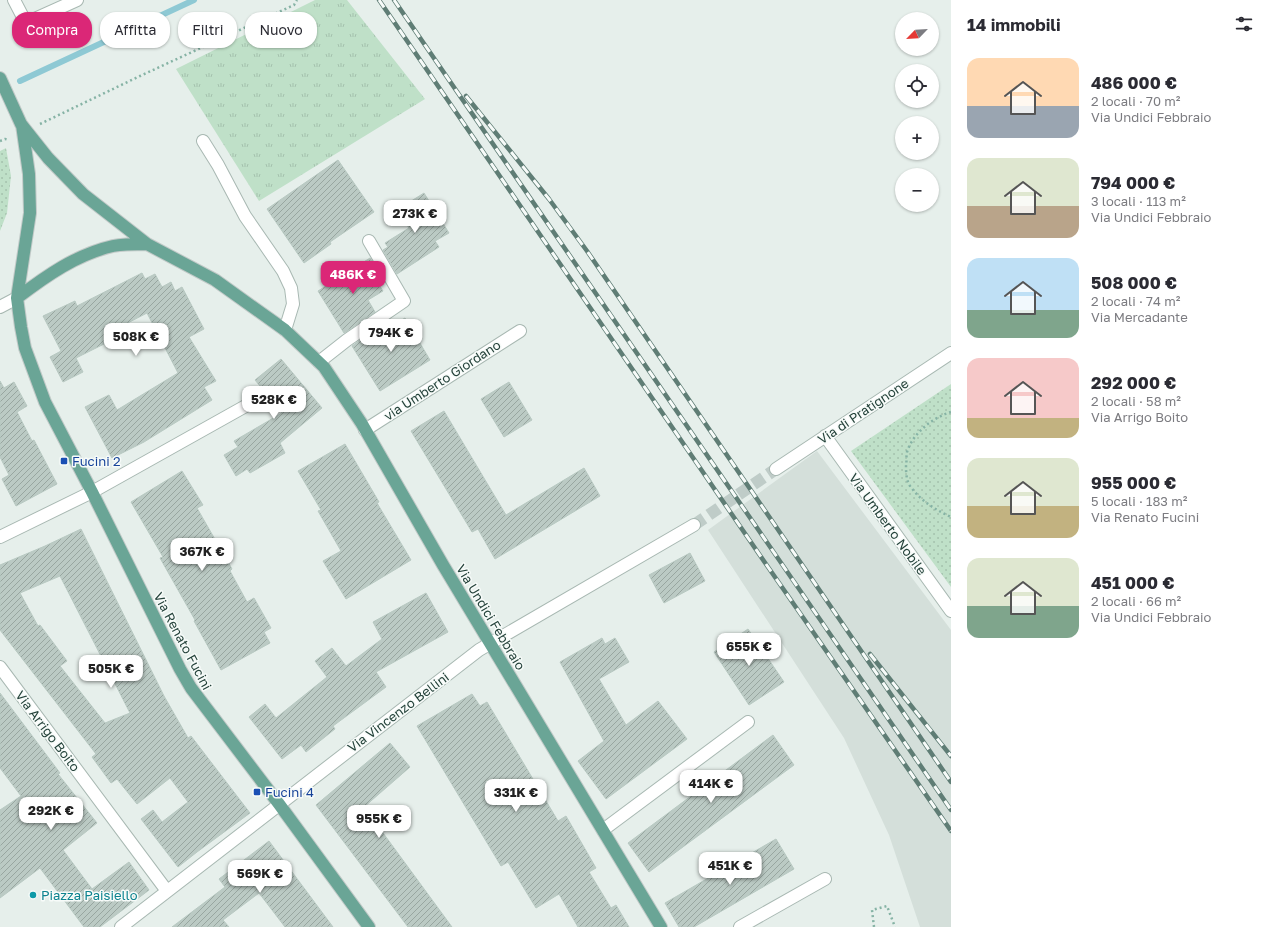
<!DOCTYPE html>
<html lang="it">
<meta charset="utf-8">
<style>
:root{--surface:#fff;--page:#f2f2f3;--text:#2b2b33;--muted:#7c7c81;--accent:#db2777}
body{margin:0;font-family:"Golos Text",sans-serif;background:var(--page);color:var(--text);height:100vh;display:flex;flex-direction:column;font-size:15px;white-space:nowrap}
*{box-sizing:border-box;margin:0}
p{font-size:13px;color:var(--muted)}
.icon{flex:none;width:22px;height:22px;fill:none;stroke:currentColor;stroke-width:2;stroke-linecap:round;stroke-linejoin:round}
.map{position:relative;flex:1;overflow:hidden}
.sheet{display:flex;flex-direction:column;background:var(--surface);width:320px}
.sheet>*{flex:none}
.guide{position:absolute;left:12px;top:12px;width:380px;height:36px;display:flex;gap:8px}
.needle{width:26px;rotate:245deg}
.controls{position:absolute;left:895px;top:12px;display:grid;gap:8px}
.controls a{display:grid;place-items:center;width:44px;height:44px;border-radius:50%;background:var(--surface);box-shadow:0 1px 3px #0004;font-size:20px}
.price{position:absolute;translate:-50% -34px;padding:0 9px;border-radius:8px;background:#fff;color:#222;font-size:13px;line-height:26px;filter:drop-shadow(0 1px 2px #0008)}
.price::after{content:'';position:absolute;left:50%;top:24px;width:12px;height:9px;margin-left:-6px;background:inherit;clip-path:polygon(0 0,100% 0,50% 100%)}
.price.selected{background:var(--accent);color:#fff}
ul{padding:0;list-style:none}
li{display:flex;align-items:center;gap:12px;height:100px;padding:0 16px}
li span{display:grid;place-items:center;flex:none;width:112px;height:80px;border-radius:12px;color:#555}
li>.icon{margin-inline-start:auto}
span .icon{width:48px;height:48px;fill:#fffc;stroke-width:1}
li b{font-size:17px}
h2{display:flex;justify-content:space-between;align-items:center;height:48px;padding:0 16px;font-size:17px}
.tag{padding:0 14px;border-radius:16px;background:var(--surface);box-shadow:0 1px 3px #0004;font-size:14px;line-height:36px}
.tag.selected{background:var(--accent);color:#fff}
main{display:flex;flex:1;min-height:0}
.map>svg:first-child{display:block}
.built{fill:#d4dfda}
.grass{fill:url(#grass-tufts)}
.park{fill:url(#park-dots)}
.lines{fill:none;stroke-linecap:round;stroke-linejoin:round}
.stream{stroke:#8ec9d4;stroke-width:6}
.building{fill:url(#building-hatch);stroke:#b8c9c2;fill-rule:evenodd}
.minor-tunnel{stroke:#bfccc8;stroke-width:12;stroke-dasharray:12 6;stroke-linecap:butt}
.minor-casing{stroke:#a8b8b2;stroke-width:14}
.major-casing{stroke:#c2cac8;stroke-width:14}
.path{stroke:#86b3a5;stroke-width:2.5;stroke-dasharray:2 3;stroke-linecap:butt}
.minor{stroke:#fff;stroke-width:12}
.major{stroke:#6aa596;stroke-width:12}
.rail-casing{stroke:#5f7d75;stroke-width:4.5}
.rail{stroke:#f7fbf9;stroke-width:3;stroke-dasharray:9;stroke-linecap:butt}
.transit-dot{fill:#1a4fb4;stroke:#f7fbf9;stroke-width:1.5}
.culture-dot{fill:#0f9aa8;stroke:#f7fbf9;stroke-width:1.5}
.labels{text-anchor:middle;dominant-baseline:central;stroke-width:3;stroke-linejoin:round;paint-order:stroke}
.street-label{font-size:13px;fill:#24423a;stroke:#f7fbf9}
.transit-label{font-size:13px;fill:#164399;stroke:#f7fbf9;text-anchor:start}
.culture-label{font-size:13px;fill:#0d838f;stroke:#f7fbf9;text-anchor:start}
</style>
<main>
<div class="map">
<svg width="951" height="927" viewBox="0 0 951 927">
<defs>
<pattern id="grass-tufts" width="24" height="20" patternUnits="userSpaceOnUse"><rect width="24" height="20" fill="#bfe0c8"/><path d="M3 7l-1-3M5 7V3M7 7l1-3M15 17l-1-3M17 17v-4M19 17l1-3" fill="none" stroke="#a4c1ad"/></pattern>
<pattern id="park-dots" width="8" height="8" patternUnits="userSpaceOnUse"><rect width="8" height="8" fill="#bfe0c8"/><path d="M2 2h.1M6 6h.1" fill="none" stroke="#a4c1ad" stroke-width="1.8" stroke-linecap="round"/></pattern>
<pattern id="building-hatch" width="6" height="6" patternUnits="userSpaceOnUse"><rect width="6" height="6" fill="#bbcac4"/><path d="M-1 1l2-2M0 6l6-6M5 7l2-2" fill="none" stroke="#98a6a0"/></pattern>
</defs>
<rect width="100%" height="100%" fill="#e6efeb"/>
<path class="built" d="M817,451L951,630V927H920L889,835L844,738L708,530Z"/>
<path class="grass" d="M315,0H347L425,99L259,201L176,69Z"/>
<path class="park" d="M6,148L11,176L7,213L0,231V151Z
M951,384V587L851,451Z"/>
<g class="lines">
<path class="stream" d="M20,81L194,0"/>
</g>
<path class="building" d="M338,160L374,212L330,242L331,244L304,263L267,209Z
M424,193L449,233L435,241L439,247L397,274L383,250L388,247L385,243L409,228L397,210Z
M370,258L384,282L379,285L383,291L368,300L375,312L344,333L318,291Z
M142,273L145,279L155,274L162,287L171,282L175,291L182,287L204,329L189,337L216,381L204,387L212,400L144,442L112,458L85,407L109,395L117,410L178,373L147,313L114,330L118,337L76,358L83,372L63,382L50,357L61,351L43,316L75,301L77,306Z
M405,318L430,360L380,391L352,346L383,324L386,329Z
M281,359L322,408L280,443L285,453L250,473L247,469L236,476L224,455L238,447L234,441L282,413L255,380Z
M0,381L4,388L14,382L27,406L17,412L32,441L34,440L57,484L16,506L2,479L9,475L0,457Z
M509,382L532,420L504,437L481,399Z
M444,411L506,515L584,468L600,496L495,559L478,529L472,532L411,431Z
M345,444L379,502L377,503L411,560L346,599L323,561L341,551L318,511L321,510L298,471Z
M182,471L203,505L197,508L232,569L230,571L247,602L254,598L271,628L264,632L270,643L221,670L194,621L195,620L160,558L163,557L131,502Z
M81,529L164,696L188,738L191,736L250,813L197,852L178,867L141,819L153,810L162,822L188,802L170,778L137,804L117,779L111,783L92,757L96,754L0,630V565L45,546ZM60,576L130,713L105,723L60,666L67,661L40,625L38,626L20,593Z
M690,553L705,581L664,603L649,575Z
M426,593L448,632L376,672L386,687L333,726L335,729L306,752L301,745L282,759L249,717L265,704L276,718L327,677L315,661L332,648L346,666L382,639L373,622Z
M748,629L784,682L749,705L714,652Z
M602,638L605,644L615,638L629,662L599,679L626,725L658,701L687,739L606,799L578,761L604,741L560,662Z
M0,693L60,773L58,774L97,823L63,850L92,889L129,862L149,890L100,927H84L40,868L0,898V810L21,796L0,768Z
M472,694L480,706L487,702L558,821L566,816L596,868L589,872L611,908L616,905L629,927H578L559,894L536,908L508,862L501,866L417,726Z
M773,735L794,765L649,872L628,843Z
M390,743L410,767L364,807L452,927H408L316,805Z
M776,839L794,869L694,927H679L665,903Z
M269,841L333,927H285L259,893L223,920L229,927H172L225,887L219,879Z"/>
<g class="lines">
<path class="minor-tunnel" d="M694,525L776,469"/>
<g class="minor-casing">
<path id="minor" d="M14,0L26,23L77,0
M203,141L218,165L245,216L283,271L291,288L293,304L285,330
M0,307L17,298
M319,362L347,340L404,301L369,241
M365,430L520,331
M825,436L951,611
M776,469L951,353
M0,537L92,492L251,403
M0,667L167,891
M603,830L748,722
M121,927L479,650L694,525
M740,927L825,879"/>
</g>
<g class="major-casing">
<path id="major" d="M0,78L21,124L48,158L83,194L147,244L215,280L285,330L324,367L362,424L443,565L661,927
M22,125L29,174L30,213L17,298L21,327L25,348L45,402L92,492L180,669L191,688L279,804L369,927
M17,298C46,276 77,254 113,246C123,244 136,244 147,244"/>
</g>
<path class="path" d="M40,124L140,76L294,5L297,0
M0,141L5,139L9,140
M951,412C932,418 913,433 907,452C906,456 907,461 906,465C906,471 906,480 910,486C921,501 934,509 951,517
M874,927L872,910L887,906L895,927"/>
<use href="#minor" class="minor"/>
<use href="#major" class="major"/>
<g class="rail-casing">
<path id="rail" d="M379,0L768,567L951,831
M394,0L951,810
M466,96L549,199L587,251L951,782
M870,654L951,756"/>
</g>
<use href="#rail" class="rail"/>
</g>
<g class="transit-dot">
<rect x="60" y="457" width="8" height="8" rx="2"/>
<rect x="253" y="788" width="8" height="8" rx="2"/>
</g>
<circle class="culture-dot" cx="33" cy="895" r="4"/>
<g class="labels">
<g class="street-label">
<text transform="translate(442 380) rotate(-33)">via Umberto Giordano</text>
<text transform="translate(863 411) rotate(-34)">Via di Pratignone</text>
<text transform="translate(888 524) rotate(54)">Via Umberto Nobile</text>
<text transform="translate(491 617) rotate(59)">Via Undici Febbraio</text>
<text transform="translate(183 641) rotate(62)">Via Renato Fucini</text>
<text transform="translate(398 712) rotate(-37)">Via Vincenzo Bellini</text>
<text transform="translate(48 731) rotate(53)">Via Arrigo Boito</text>
</g>
<g class="transit-label">
<text x="72" y="461">Fucini 2</text>
<text x="265" y="792">Fucini 4</text>
</g>
<g class="culture-label">
<text x="41" y="895">Piazza Paisiello</text>
</g>
</g>
</svg>
<div class="controls">
<a><svg class="needle" viewBox="-14 -14 28 28"><path d="M0-13l5 13h-10z" fill="#e53935"/><path d="M0 13l5-13h-10z" fill="#7c7c81"/></svg></a>
<a><svg class="icon" aria-label="locate" viewBox="0 0 24 24"><circle cx="12" cy="12" r="6"/><path d="M12 2v4M12 18v4M2 12h4M18 12h4"/></svg></a>
<a>+</a>
<a>−</a>
</div>
<b class="price" style="left:415px;top:234px">273K €</b>
<b class="price selected" style="left:353px;top:295px">486K €</b>
<b class="price" style="left:391px;top:353px">794K €</b>
<b class="price" style="left:136px;top:357px">508K €</b>
<b class="price" style="left:274px;top:420px">528K €</b>
<b class="price" style="left:202px;top:572px">367K €</b>
<b class="price" style="left:749px;top:667px">655K €</b>
<b class="price" style="left:111px;top:689px">505K €</b>
<b class="price" style="left:711px;top:804px">414K €</b>
<b class="price" style="left:516px;top:813px">331K €</b>
<b class="price" style="left:51px;top:831px">292K €</b>
<b class="price" style="left:379px;top:839px">955K €</b>
<b class="price" style="left:730px;top:886px">451K €</b>
<b class="price" style="left:260px;top:894px">569K €</b>
<div class="guide">
<a class="tag selected">Compra</a>
<a class="tag">Affitta</a>
<a class="tag">Filtri</a>
<a class="tag">Nuovo</a>
</div>
</div>
<section class="sheet">
<h2>14 immobili<svg class="icon" aria-label="filters" viewBox="0 0 24 24"><path d="M4 7h16M4 17h16"/><circle cx="9" cy="7" r="2"/><circle cx="15" cy="17" r="2"/></svg></h2>
<ul>
<li><span style="background:linear-gradient(#ffd9b3 60%,#9aa5b1 0)"><svg class="icon" aria-label="home" viewBox="0 0 24 24"><path d="M3 11l9-7 9 7M6 9v11h12V9"/></svg></span><div><b>486 000 €</b><p>2 locali · 70 m²</p><p>Via Undici Febbraio</p></div></li>
<li><span style="background:linear-gradient(#dfe7d0 60%,#b9a48a 0)"><svg class="icon" aria-label="home" viewBox="0 0 24 24"><path d="M3 11l9-7 9 7M6 9v11h12V9"/></svg></span><div><b>794 000 €</b><p>3 locali · 113 m²</p><p>Via Undici Febbraio</p></div></li>
<li><span style="background:linear-gradient(#bfe0f5 65%,#7fa58c 0)"><svg class="icon" aria-label="home" viewBox="0 0 24 24"><path d="M3 11l9-7 9 7M6 9v11h12V9"/></svg></span><div><b>508 000 €</b><p>2 locali · 74 m²</p><p>Via Mercadante</p></div></li>
<li><span style="background:linear-gradient(#f6c9c9 75%,#c2b280 0)"><svg class="icon" aria-label="home" viewBox="0 0 24 24"><path d="M3 11l9-7 9 7M6 9v11h12V9"/></svg></span><div><b>292 000 €</b><p>2 locali · 58 m²</p><p>Via Arrigo Boito</p></div></li>
<li><span style="background:linear-gradient(#dfe7d0 60%,#c2b280 0)"><svg class="icon" aria-label="home" viewBox="0 0 24 24"><path d="M3 11l9-7 9 7M6 9v11h12V9"/></svg></span><div><b>955 000 €</b><p>5 locali · 183 m²</p><p>Via Renato Fucini</p></div></li>
<li><span style="background:linear-gradient(#dfe7d0 60%,#7fa58c 0)"><svg class="icon" aria-label="home" viewBox="0 0 24 24"><path d="M3 11l9-7 9 7M6 9v11h12V9"/></svg></span><div><b>451 000 €</b><p>2 locali · 66 m²</p><p>Via Undici Febbraio</p></div></li>
</ul>
</section>
</main>
